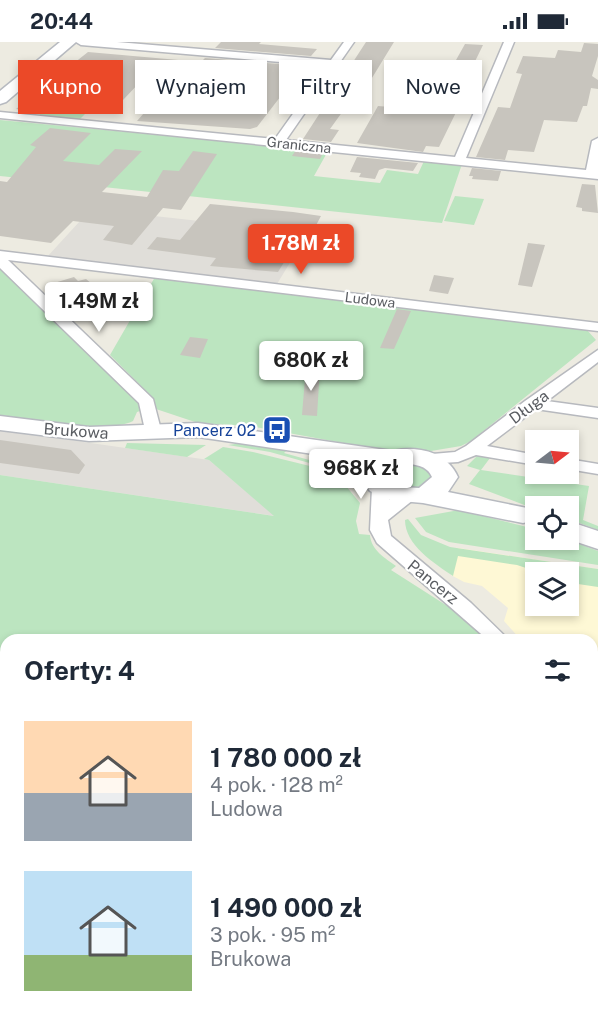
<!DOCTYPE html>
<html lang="pl">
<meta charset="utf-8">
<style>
:root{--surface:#fff;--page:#f2f2f3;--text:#1f2937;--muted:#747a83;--accent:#eb4928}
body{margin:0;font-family:"Public Sans",sans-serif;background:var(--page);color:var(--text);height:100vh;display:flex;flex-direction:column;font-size:22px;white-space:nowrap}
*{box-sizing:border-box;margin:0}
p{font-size:20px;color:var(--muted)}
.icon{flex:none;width:33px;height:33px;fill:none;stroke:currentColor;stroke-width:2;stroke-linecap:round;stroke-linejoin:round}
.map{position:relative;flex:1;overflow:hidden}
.panel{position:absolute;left:0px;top:592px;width:598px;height:386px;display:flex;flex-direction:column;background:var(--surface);border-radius:18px 18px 0 0;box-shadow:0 3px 9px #0003}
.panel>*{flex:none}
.guide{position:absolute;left:18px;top:18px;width:562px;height:54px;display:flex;gap:12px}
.needle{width:39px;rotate:74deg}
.buttons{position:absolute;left:525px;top:388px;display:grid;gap:12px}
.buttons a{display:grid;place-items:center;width:54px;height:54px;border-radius:0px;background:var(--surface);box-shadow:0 3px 9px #0003;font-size:30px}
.price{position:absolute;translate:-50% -51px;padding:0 14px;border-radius:6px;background:#fff;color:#222;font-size:20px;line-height:39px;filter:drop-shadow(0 2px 3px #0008)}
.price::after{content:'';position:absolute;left:50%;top:36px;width:18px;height:14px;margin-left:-9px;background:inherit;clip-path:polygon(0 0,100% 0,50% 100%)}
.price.active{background:var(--accent);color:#fff}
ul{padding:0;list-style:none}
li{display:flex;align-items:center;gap:18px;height:150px;padding:0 24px}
li span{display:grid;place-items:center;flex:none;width:168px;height:120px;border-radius:0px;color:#555}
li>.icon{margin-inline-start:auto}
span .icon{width:72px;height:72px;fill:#fffc;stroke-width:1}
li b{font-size:26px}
h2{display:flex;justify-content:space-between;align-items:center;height:72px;padding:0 24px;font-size:26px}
.tag{padding:0 21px;border-radius:0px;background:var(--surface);box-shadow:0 3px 9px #0003;font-size:21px;line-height:54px}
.tag.active{background:var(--accent);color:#fff}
.status{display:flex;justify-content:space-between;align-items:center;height:42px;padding:0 30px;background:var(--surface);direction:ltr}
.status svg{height:16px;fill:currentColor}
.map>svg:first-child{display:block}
.commercial{fill:#fef8d5;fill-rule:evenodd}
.industrial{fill:#e0ded9}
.green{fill:#bce5c0}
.building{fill:#c8c5be;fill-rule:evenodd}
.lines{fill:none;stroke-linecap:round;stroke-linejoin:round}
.street-casing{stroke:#b7b9be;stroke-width:3}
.secondary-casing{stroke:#b7bac0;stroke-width:3}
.street{fill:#fff;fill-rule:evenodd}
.secondary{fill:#fff;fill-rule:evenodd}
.labels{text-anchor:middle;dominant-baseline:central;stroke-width:4.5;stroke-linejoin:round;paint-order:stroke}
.far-street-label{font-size:14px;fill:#5a5d62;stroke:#fff}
.street-label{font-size:16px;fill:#5a5d62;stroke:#fff}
.transit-label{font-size:16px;fill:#164399;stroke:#fff;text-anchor:end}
</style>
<div class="status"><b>20:44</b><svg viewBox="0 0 49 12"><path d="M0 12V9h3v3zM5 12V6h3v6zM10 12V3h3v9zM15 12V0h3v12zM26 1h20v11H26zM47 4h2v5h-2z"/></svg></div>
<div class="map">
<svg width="598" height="977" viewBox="0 0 598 977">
<rect width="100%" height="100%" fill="#edebe1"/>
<path class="commercial" d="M458,506L598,527V679L593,673L592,598H521L504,579L508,566L482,544L464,540L451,533ZM536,531H568V564H536Z"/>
<path class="industrial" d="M91,167L308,191L277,242L47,215Z
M0,388L209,418L275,474L0,433Z"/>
<path class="green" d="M59,56L98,59L79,78L38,74Z
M0,78L328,109L314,134L380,141L387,128L418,132L424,119L462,122L442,181L0,134Z
M455,154L484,157L474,183L444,179Z
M0,227L142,363L143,368L137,370L133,379C106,393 31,377 0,373Z
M155,235L587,288L596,298L471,399L461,404L431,409L376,407L250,384L198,381L156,367L152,358L154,357L110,313Z
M249,400L286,409L284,411L338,426L331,427L270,410L228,403Z
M127,401L206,403L187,415L125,406Z
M223,405L253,410L326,428L341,438L360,461L356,479L359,492L370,493C371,508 385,516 396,524L391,528L474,581L492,598H6V901L0,897V433L274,474L209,418L204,417Z
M477,414L490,416L481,428L589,444L583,478L598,484V488L569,477L568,465L535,467L469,442L480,428L467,424Z
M396,421L421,422L434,434L424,446L409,448L384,436L385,427Z
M459,468L535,487L536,498H569L598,509V523L449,500L426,490L415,476Z
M408,477L421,493L450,505L598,527V545L578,542L576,550L569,549L568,531H541L517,523L458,514L453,534C434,521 405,503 405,478Z
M593,698L598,704V977H124L116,972H592Z"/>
<path class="building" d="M221,0H261L259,2L317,7L311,14L215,6Z
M366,0H394L356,62H348L330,87L339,88L331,100L303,97Z
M584,1L598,2V14L592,34L598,38V47L591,46L587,64H583L577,80L544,78L534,110L508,108L505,118L476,115L498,65L510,66L522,32L516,31L523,14L555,16L558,8L581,10Z
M465,2L483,3L461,48L465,49L462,54L465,52L439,105L426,104L423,110L357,101L378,64L428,68Z
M88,10L201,20L205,16L304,24L257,85L250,87L137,79L178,32L161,18L123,58L57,51L36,70L16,67ZM233,30L267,33L248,59L212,56Z
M50,86L91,91L63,119L99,123L115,107L142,109L102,150L147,155L163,128L179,129L193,109L217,112L181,168L163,166L132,203L103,198L114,184L73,179L51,201L0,194V139L7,140L36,105L30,103Z
M296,108L323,111L320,117L292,114Z
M357,115L418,121L413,129L385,126L379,128L375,137L359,135L361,131L350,130Z
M472,126L501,129L498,139L472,137L473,134H469Z
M582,142L595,143L598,171L582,169V166L576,165Z
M210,162L293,170L321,174L313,189L304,188L278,230L210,224L216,216L147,207L157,195L180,198Z
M528,201L545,203L532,245L518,243Z
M434,233L454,236L448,252L429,249Z
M74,235L78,239L86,237L115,261L107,264L113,268L91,274L54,241Z
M397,267L411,269L394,307L380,306Z
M190,295L208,297L200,316L180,313Z
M306,324L320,326L317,374L302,373Z
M0,398L71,408L85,423L79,432L0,421Z"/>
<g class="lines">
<g class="street-casing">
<path id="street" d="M76,0H117L331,18L344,0H354L286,98L455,115L504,0H514L466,116L586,128L592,99L598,96V137L0,76V70L275,97L327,24L81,3Z
M0,209L598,281V289L8,218L153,357L161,388L153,393L145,388L139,361L0,226Z
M598,308V320L547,359L598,366V376L536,367L487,404L536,413V423L476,413L458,420L427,422L419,417L421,413L455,410L466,404L525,359Z
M568,417L598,422V432L568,427Z
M381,441L390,446L389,458L409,449L418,454L388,478L391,494L471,561L509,598H488L377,501L370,488L372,446Z
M592,682L598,683V702L592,701Z"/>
</g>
<g class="secondary-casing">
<path id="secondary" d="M60,0H76L6,60L0,62V49Z
M0,374L89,385L198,381L393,409C418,403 447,410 458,435L448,450L532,467L536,474L532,479L523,481L423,461L390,458L370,449L360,436L361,427L367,420L198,395L89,399L0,388ZM402,422C414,422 427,423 432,435L419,446L403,445L386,435V430Z
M568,479L598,489V507L568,497Z"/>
</g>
<use href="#street" class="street"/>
<use href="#secondary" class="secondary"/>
</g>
<defs>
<g id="bus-square" transform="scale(1.5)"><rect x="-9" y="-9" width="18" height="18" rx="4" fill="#1a4fb4" stroke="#fff"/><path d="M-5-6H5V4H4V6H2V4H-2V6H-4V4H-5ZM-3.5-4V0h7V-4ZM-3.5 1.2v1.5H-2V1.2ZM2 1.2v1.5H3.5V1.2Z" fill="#fff"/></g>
</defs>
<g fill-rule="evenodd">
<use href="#bus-square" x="277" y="388"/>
</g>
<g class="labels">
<g class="far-street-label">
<text transform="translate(299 103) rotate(6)">Graniczna</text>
<text transform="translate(370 258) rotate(7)">Ludowa</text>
</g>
<g class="street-label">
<text transform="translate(529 365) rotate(-37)">Długa</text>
<text transform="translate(76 389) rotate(4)">Brukowa</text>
<text transform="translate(433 540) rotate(39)">Pancerz</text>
</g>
<g class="transit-label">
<text x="256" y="388">Pancerz 02</text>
</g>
</g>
</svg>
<div class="buttons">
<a><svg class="needle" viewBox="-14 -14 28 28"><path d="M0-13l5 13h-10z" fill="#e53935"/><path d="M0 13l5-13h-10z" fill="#747a83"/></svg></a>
<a><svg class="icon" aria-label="locate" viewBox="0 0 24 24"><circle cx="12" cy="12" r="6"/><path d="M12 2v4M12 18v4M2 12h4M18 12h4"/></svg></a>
<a><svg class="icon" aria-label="layers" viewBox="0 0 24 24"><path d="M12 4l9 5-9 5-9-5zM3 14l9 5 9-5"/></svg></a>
</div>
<b class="price active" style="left:301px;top:233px">1.78M zł</b>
<b class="price" style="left:99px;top:291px">1.49M zł</b>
<b class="price" style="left:311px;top:350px">680K zł</b>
<b class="price" style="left:361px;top:458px">968K zł</b>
<div class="guide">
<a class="tag active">Kupno</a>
<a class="tag">Wynajem</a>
<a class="tag">Filtry</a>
<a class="tag">Nowe</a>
</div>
<section class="panel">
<h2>Oferty: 4<svg class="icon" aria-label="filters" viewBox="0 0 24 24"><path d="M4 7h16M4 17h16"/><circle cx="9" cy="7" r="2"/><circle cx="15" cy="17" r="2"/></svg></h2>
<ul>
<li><span style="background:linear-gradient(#ffd9b3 60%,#9aa5b1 0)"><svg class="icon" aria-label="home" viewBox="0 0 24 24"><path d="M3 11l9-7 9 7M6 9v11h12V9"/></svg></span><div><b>1 780 000 zł</b><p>4 pok. · 128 m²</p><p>Ludowa</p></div></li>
<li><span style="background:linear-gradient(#bfe0f5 70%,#8fb573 0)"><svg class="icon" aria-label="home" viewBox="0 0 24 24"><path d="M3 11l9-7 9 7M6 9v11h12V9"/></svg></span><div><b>1 490 000 zł</b><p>3 pok. · 95 m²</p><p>Brukowa</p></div></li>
</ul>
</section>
</div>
